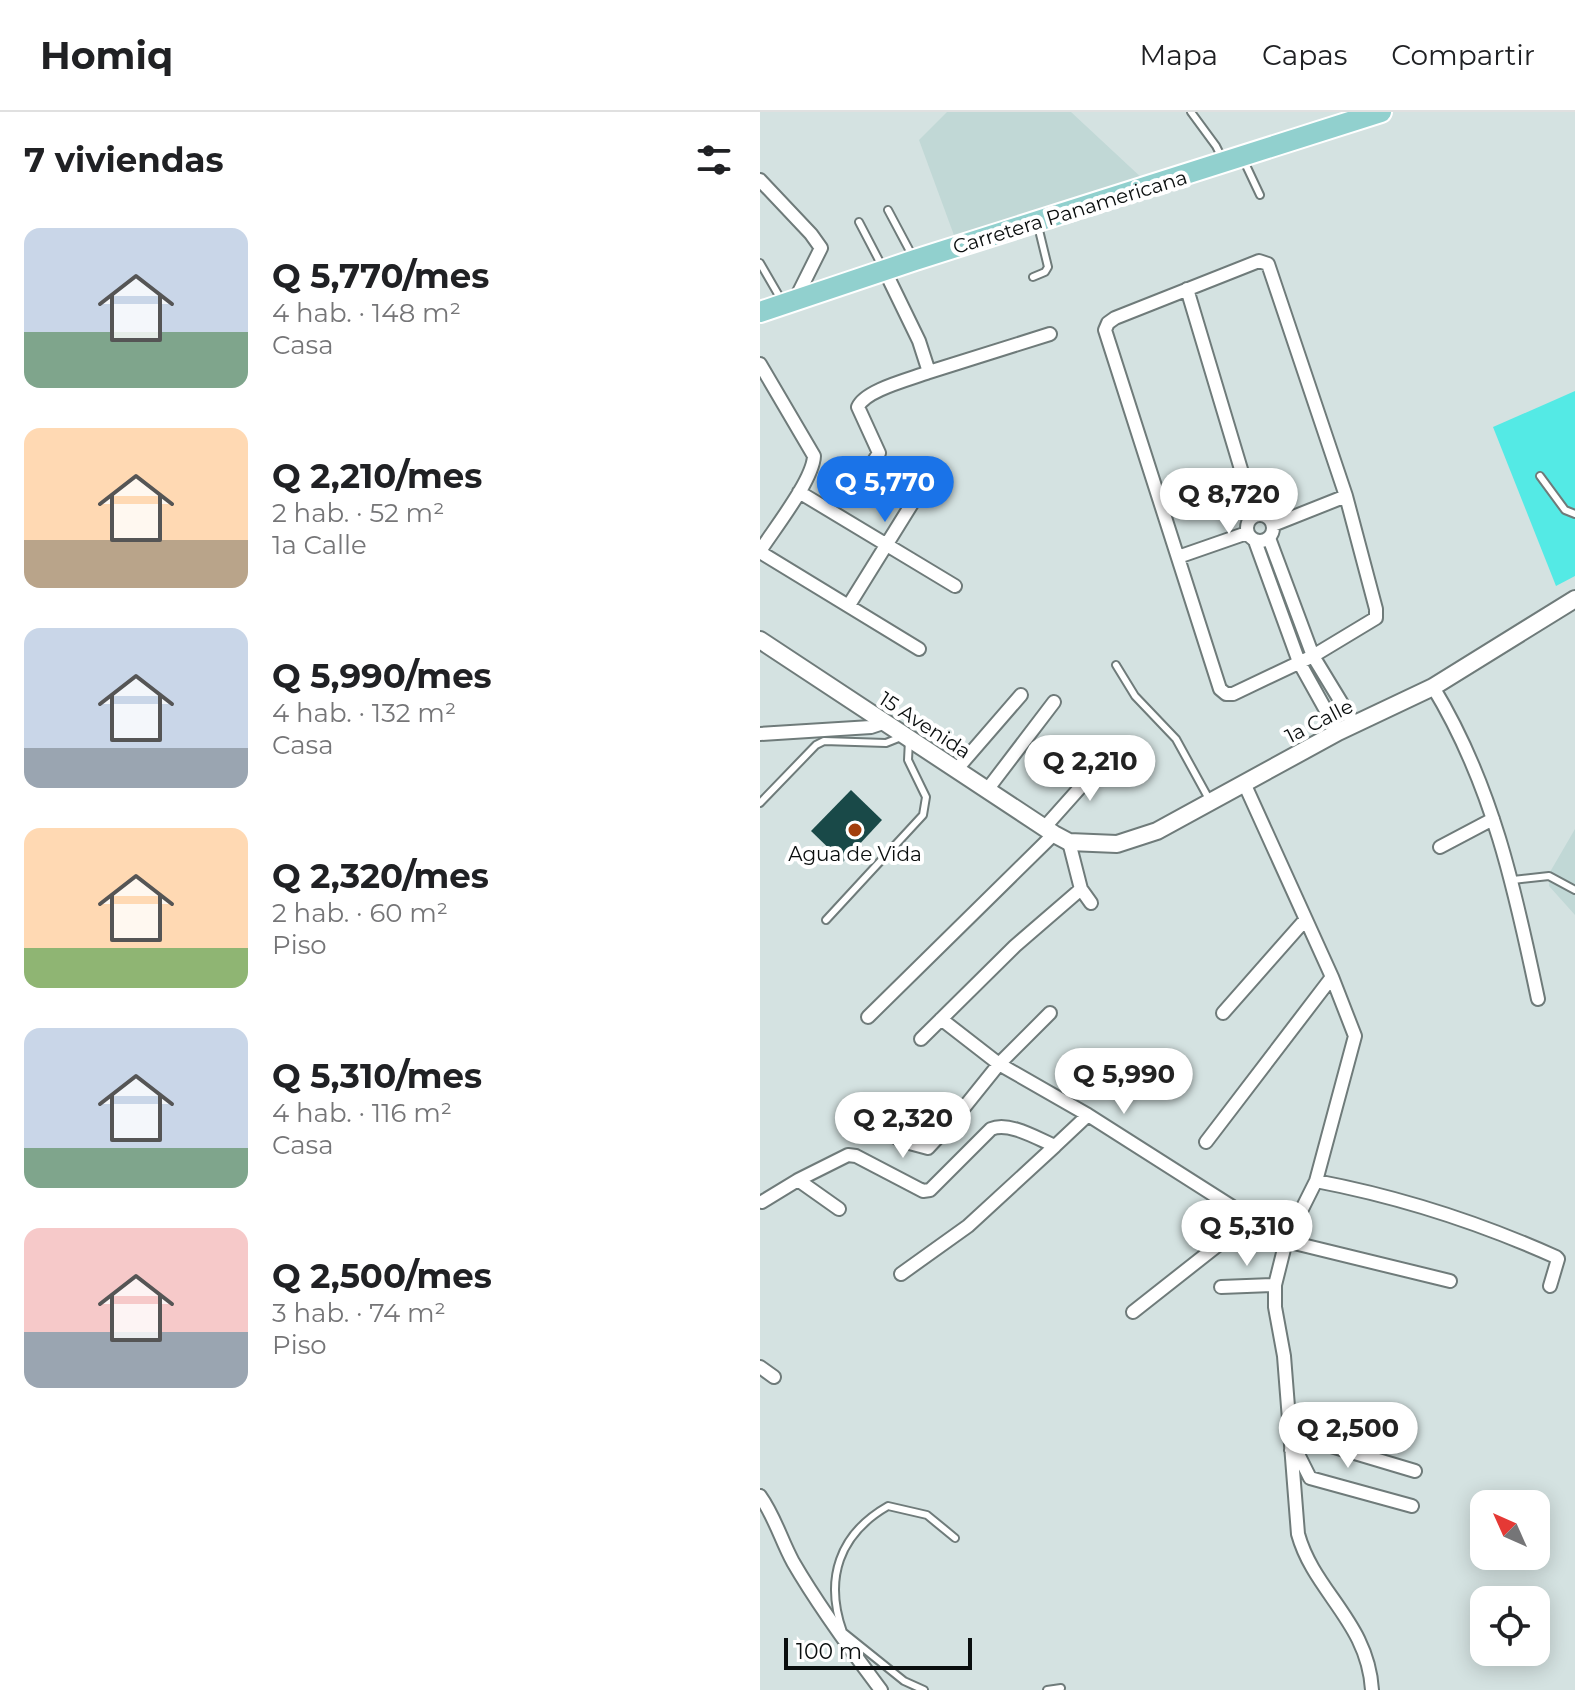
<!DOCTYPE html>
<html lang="es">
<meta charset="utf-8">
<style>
:root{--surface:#fff;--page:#f6f6f6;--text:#202124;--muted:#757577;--line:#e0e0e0;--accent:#1a73e8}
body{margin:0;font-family:Montserrat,sans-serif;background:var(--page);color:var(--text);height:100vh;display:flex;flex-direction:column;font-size:30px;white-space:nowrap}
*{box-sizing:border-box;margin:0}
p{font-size:26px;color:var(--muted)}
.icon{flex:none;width:44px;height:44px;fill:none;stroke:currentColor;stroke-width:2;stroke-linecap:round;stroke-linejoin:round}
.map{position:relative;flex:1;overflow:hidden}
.panel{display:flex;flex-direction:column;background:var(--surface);width:760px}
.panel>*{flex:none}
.needle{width:52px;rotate:315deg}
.fabs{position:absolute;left:710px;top:1378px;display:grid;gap:16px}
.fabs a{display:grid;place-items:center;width:80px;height:80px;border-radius:16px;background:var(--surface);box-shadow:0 4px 20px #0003;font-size:40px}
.scale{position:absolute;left:24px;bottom:20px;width:188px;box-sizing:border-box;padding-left:8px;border:4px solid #0a0e0e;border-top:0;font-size:22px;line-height:28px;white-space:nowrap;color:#0a0e0e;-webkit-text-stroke:6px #fff;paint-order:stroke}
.price{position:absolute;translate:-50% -68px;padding:0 18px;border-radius:28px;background:#fff;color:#222;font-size:26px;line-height:52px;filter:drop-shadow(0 2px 4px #0008)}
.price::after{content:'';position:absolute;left:50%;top:48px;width:24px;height:18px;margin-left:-12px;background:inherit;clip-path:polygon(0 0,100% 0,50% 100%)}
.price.active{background:var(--accent);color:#fff}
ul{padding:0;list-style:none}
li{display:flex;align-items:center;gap:24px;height:200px;padding:0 24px}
li span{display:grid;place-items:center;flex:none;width:224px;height:160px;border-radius:16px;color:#555}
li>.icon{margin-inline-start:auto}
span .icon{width:96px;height:96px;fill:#fffc;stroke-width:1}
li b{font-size:34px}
h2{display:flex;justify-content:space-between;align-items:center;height:96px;padding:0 24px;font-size:34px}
header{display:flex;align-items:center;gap:48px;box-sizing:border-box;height:112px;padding:0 40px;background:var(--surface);border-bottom:2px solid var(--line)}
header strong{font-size:38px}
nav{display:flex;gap:44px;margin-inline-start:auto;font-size:28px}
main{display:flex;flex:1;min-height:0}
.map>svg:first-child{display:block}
.built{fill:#c1d8d6}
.green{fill:#54eae5}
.building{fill:#194948}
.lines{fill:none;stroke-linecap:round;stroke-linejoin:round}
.service-casing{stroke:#6f7b7a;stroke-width:10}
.minor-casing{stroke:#6f7b7a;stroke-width:16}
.tertiary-casing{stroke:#6f7b7a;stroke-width:20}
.primary-casing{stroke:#fff;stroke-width:24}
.service{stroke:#fff;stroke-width:6}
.minor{stroke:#fff;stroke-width:12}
.tertiary{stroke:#fff;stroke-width:16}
.primary{stroke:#91d0ce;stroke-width:20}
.poi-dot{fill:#a33f0d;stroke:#fff;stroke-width:3}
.labels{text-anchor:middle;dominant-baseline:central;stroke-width:8;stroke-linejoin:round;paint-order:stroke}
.street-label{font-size:20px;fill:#0a0e0e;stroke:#fff}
.poi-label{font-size:20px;fill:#0a0e0e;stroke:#fff}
</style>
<header>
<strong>Homiq</strong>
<nav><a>Mapa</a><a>Capas</a><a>Compartir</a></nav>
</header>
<main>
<section class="panel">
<h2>7 viviendas<svg class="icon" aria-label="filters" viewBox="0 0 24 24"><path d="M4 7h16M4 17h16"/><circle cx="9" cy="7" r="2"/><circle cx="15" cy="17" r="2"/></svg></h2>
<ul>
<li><span style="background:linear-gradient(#c9d6e8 65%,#7fa58c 0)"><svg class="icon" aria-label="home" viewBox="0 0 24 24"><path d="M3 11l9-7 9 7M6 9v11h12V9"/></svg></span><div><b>Q 5,770/mes</b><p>4 hab. · 148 m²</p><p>Casa</p></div></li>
<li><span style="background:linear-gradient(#ffd9b3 70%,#b9a48a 0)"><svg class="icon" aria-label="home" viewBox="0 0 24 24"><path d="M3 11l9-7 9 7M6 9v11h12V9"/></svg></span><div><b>Q 2,210/mes</b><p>2 hab. · 52 m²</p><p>1a Calle</p></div></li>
<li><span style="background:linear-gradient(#c9d6e8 75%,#9aa5b1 0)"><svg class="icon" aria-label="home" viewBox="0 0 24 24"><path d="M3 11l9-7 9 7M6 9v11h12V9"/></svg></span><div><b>Q 5,990/mes</b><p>4 hab. · 132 m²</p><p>Casa</p></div></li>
<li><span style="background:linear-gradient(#ffd9b3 75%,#8fb573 0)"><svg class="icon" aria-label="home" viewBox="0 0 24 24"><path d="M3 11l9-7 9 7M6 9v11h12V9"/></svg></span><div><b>Q 2,320/mes</b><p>2 hab. · 60 m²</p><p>Piso</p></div></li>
<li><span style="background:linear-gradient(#c9d6e8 75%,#7fa58c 0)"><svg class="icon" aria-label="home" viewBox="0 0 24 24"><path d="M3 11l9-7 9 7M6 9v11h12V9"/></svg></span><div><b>Q 5,310/mes</b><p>4 hab. · 116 m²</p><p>Casa</p></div></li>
<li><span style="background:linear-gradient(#f6c9c9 65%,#9aa5b1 0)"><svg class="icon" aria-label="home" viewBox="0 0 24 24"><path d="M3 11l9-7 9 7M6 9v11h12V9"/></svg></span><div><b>Q 2,500/mes</b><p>3 hab. · 74 m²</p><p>Piso</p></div></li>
</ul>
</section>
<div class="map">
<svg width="815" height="1578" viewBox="0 0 815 1578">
<rect width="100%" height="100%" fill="#d4e2e1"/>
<path class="built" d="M187,0H311L384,68L195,126L159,28Z
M815,717V803L789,774L790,760Z"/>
<path class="green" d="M815,279V464L796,474L733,315Z"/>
<path class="building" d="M91,678L122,708L83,750L51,719Z"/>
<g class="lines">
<g class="service-casing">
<path id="service" d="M431,0L456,34L463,48
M484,49L500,83
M128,98L153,145
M99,110L123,156
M0,151L22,189
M273,165L285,160L288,155L278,114
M780,364L805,398L815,402
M356,553L375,584L416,627L449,687
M0,691L56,633L64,629L126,631L141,625
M753,768L789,764L815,778
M66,808L163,703L166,685L148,648L149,628
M83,1520C64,1467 79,1422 128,1394L167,1403L195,1426
M83,1520L144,1569L164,1578
M287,1578L301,1576"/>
</g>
<g class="minor-casing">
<path id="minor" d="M0,68L51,122L61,136L35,188
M499,149L508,152L586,384L616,497V506L553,544L473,582H466L460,577L345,218L348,211L355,206Z
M125,159L159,229L169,260L290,222
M427,177L495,404
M0,252L54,344C53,368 14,417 0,439
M103,366L119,341L98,295C105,278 151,267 169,260
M39,380L195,474
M487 416a13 13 0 1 1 26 0a13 13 0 1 1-26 0Z
M513,413L586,384
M509,426L553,544L595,613
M495,429L539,550L578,620
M0,440L159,537
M418,445L487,421
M89,493L171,361
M673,575C732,672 755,777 778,887
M0,622L111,615L123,611
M196,658L261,583
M484,671L572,865L595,924L556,1069L526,1129L515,1173V1195L524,1244L538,1422C554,1480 608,1510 612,1578
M227,678L294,590
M284,716L350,642
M309,730L321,777L331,791
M680,735L733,707
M463,901L545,808
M108,905L294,722
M181,907L239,952L328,1003L526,1129L690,1169
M161,927L255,834L321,777
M114,1012L142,1029L168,1036L194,1008L239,952L290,901
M446,1030L572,865
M556,1069C640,1085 718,1110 796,1145L798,1147L790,1174
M2,1090L38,1068
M79,1097L38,1068L88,1043L96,1044L163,1079L170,1078L231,1017C249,1009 278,1027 295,1034L328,1003
M141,1162L208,1114L295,1034
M461,1175L515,1173
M373,1200L491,1107
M0,1255L14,1265
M531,1322L655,1359
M531,1338L538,1342L550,1366L652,1394
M0,1384C15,1405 21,1428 33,1450C59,1495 90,1537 121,1578"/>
</g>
<g class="tertiary-casing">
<path id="tertiary" d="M0,528L294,722L309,730L357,732L397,719L578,620L673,575L815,487"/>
</g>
<g class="primary-casing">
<path id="primary" d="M0,200L155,148L621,0"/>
</g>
<use href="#service" class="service"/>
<use href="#minor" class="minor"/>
<use href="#tertiary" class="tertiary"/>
<use href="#primary" class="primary"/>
</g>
<circle class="poi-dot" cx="95" cy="718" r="8"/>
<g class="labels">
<g class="street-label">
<text transform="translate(310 100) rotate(-17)">Carretera Panamericana</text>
<text transform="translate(559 609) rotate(-27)">1a Calle</text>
<text transform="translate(165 613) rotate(33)">15 Avenida</text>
</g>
<g class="poi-label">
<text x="95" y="742">Agua de Vida</text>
</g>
</g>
</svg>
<div class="fabs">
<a><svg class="needle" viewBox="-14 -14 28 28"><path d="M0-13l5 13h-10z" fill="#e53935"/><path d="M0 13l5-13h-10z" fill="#757577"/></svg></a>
<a><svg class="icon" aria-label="locate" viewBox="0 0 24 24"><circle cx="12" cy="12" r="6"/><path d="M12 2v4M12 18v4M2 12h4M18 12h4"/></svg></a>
</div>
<div class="scale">100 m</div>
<b class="price active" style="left:125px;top:412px">Q 5,770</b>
<b class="price" style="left:469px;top:424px">Q 8,720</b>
<b class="price" style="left:330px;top:691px">Q 2,210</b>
<b class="price" style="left:364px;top:1004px">Q 5,990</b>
<b class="price" style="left:143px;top:1048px">Q 2,320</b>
<b class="price" style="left:487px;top:1156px">Q 5,310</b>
<b class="price" style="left:588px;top:1358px">Q 2,500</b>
</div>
</main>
